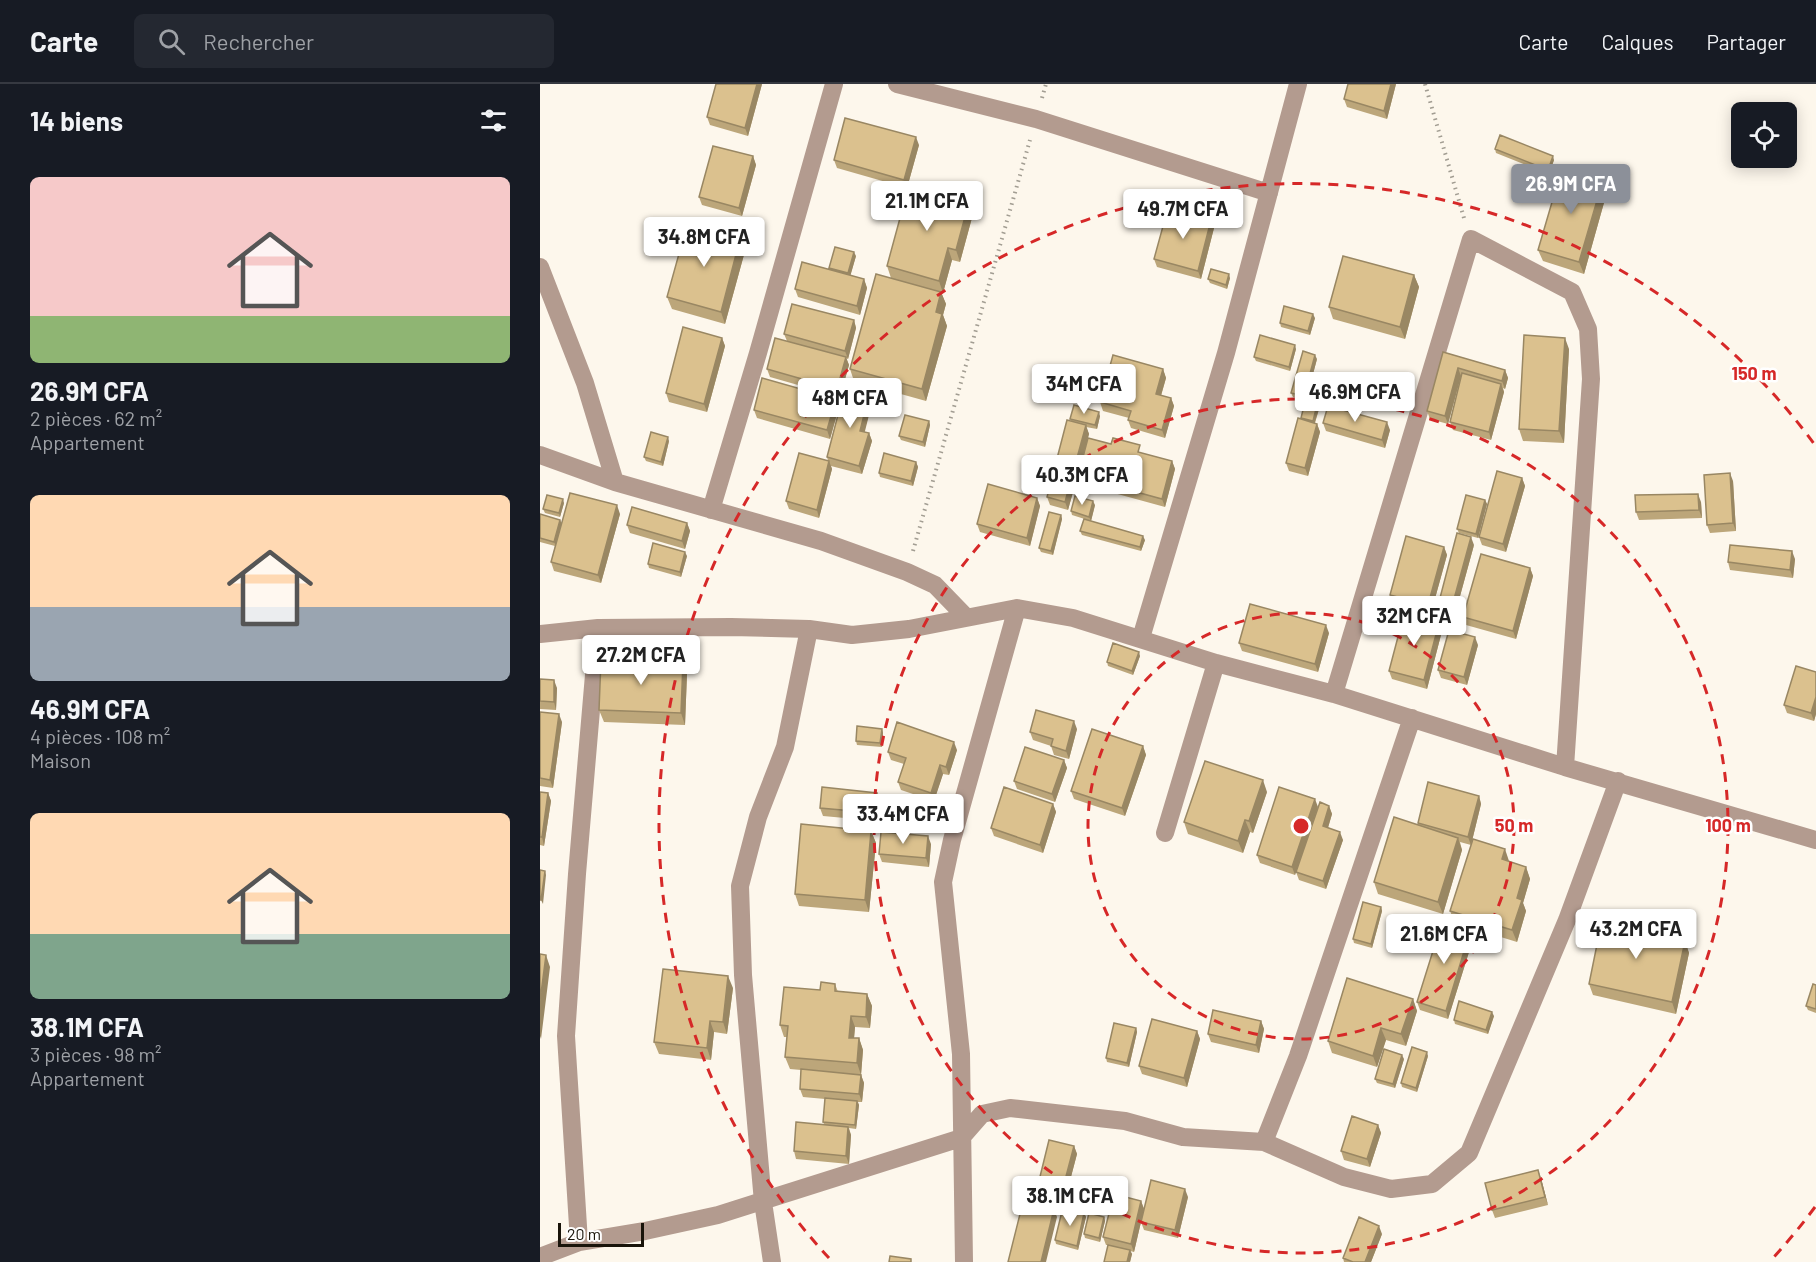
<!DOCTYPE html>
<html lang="fr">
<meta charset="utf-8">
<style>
:root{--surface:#171b24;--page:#242831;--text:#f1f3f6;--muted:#9ea1a6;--line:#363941;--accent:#8c9099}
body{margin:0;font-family:Barlow,sans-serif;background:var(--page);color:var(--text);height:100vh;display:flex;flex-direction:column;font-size:22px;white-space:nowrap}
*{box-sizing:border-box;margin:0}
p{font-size:20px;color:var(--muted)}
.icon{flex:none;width:33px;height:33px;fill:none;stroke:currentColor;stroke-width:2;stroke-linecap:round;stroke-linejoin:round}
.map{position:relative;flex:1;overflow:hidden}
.sheet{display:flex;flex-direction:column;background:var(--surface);width:540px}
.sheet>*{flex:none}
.fabs{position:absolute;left:1191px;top:18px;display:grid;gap:12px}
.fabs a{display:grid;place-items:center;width:66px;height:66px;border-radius:9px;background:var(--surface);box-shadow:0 3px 15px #0003;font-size:30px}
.scale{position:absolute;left:18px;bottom:15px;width:86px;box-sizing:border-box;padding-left:6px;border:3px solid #19140a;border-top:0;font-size:16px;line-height:21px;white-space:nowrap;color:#19140a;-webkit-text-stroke:4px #fff;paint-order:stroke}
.price{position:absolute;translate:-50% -51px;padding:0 14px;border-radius:6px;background:#fff;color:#222;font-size:20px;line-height:39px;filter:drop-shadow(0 2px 3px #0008)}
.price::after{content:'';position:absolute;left:50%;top:36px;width:18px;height:14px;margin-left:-9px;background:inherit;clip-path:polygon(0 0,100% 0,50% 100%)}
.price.on{background:var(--accent);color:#fff}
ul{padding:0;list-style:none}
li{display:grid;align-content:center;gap:12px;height:318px;padding:0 30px}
li span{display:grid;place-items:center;height:186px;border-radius:9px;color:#555}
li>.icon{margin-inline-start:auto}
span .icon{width:108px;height:108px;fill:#fffc;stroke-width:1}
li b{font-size:26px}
h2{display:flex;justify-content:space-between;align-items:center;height:72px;padding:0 30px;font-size:26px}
header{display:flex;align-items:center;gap:36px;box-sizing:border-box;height:84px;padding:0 30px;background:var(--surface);border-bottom:2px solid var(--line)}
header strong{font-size:28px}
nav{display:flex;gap:33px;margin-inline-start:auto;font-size:21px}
.search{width:420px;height:54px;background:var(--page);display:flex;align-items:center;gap:15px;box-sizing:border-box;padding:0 21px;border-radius:9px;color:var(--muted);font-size:22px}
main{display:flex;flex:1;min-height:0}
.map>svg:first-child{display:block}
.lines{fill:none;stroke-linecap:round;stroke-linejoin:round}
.path{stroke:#a29d92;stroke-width:4;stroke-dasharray:1.5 4.5;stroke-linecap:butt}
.minor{stroke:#b39b8f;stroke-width:18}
.wall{fill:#bca67a}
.shaded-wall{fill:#998763}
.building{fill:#dbc18e;stroke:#998763;stroke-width:1.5}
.ring{fill:none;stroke:#d62828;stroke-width:3;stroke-dasharray:10 8}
.centre{fill:#d62828;stroke:#fff;stroke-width:3}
.ring-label{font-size:18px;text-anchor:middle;font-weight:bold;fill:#d62828;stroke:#fff;stroke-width:5;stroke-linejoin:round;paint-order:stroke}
</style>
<header>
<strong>Carte</strong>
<div class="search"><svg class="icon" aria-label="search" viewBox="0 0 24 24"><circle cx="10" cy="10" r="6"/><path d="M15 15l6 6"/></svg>Rechercher</div>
<nav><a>Carte</a><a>Calques</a><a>Partager</a></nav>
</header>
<main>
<section class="sheet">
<h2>14 biens<svg class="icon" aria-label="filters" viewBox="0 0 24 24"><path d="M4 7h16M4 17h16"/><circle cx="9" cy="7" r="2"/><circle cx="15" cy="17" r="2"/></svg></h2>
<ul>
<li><span style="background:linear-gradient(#f6c9c9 75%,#8fb573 0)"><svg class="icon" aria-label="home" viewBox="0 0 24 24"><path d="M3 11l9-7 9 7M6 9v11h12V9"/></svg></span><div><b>26.9M CFA</b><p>2 pièces · 62 m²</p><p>Appartement</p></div></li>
<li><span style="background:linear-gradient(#ffd9b3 60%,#9aa5b1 0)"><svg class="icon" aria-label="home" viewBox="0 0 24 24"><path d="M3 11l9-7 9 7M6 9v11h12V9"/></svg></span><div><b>46.9M CFA</b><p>4 pièces · 108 m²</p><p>Maison</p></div></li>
<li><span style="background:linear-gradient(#ffd9b3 65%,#7fa58c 0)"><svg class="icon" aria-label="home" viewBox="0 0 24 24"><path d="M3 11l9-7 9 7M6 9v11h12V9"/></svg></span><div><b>38.1M CFA</b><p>3 pièces · 98 m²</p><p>Appartement</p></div></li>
</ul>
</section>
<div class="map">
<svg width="1276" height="1178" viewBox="0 0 1276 1178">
<rect width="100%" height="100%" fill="#fdf7ec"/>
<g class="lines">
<path class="path" d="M885,0L924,134
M502,14L506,0
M373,467L490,56"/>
<path class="minor" d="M357,0L496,35L729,109
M0,183L45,299L75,398
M0,371L75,398L281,457L367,488L395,501L425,532
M171,426L218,269L294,0
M0,550L58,544L191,543L269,545L312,551L369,545L477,524L533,534L676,579L794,610L1025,683L1276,756
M601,554L686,269L758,0
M794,610L931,155L1032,208L1048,245L1051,295L1025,683
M625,749L676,579
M724,1058L804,1093L851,1105L892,1100L929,1069L1027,836L1078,697
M39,1158L26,952L37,790L58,544
M0,1173L39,1158L105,1147L178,1131L421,1054L442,1030L470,1024L585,1037L643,1053L724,1058L758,972L872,634
M232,1178L223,1118L203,891L200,802L218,733L245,663L269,545
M424,1178L421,970L403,798L412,756L477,524"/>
</g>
<path class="wall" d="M222,0L208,52L170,41L167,33Z
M856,0L847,35L807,23L804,15Z
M379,61L367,104L297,84L294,76Z
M955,65L1014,76L1009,90L956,69Z
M213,72L216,81L202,132L162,121L159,113Z
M1063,96L1067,108L1044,190L1003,177L998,166Z
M433,130L420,178L412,176L403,209L401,208L406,220L403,231L407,242L386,317L314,297L310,285L351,194L347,182Z
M671,136L674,144L661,195L617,183L614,175Z
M205,167L185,240L132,225L127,213Z
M316,172L310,192L324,195L327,204L320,231L258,213L255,205L290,186L289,184Z
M874,191L879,203L865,255L793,235L789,223Z
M690,194L687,205L670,199L668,195Z
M775,234L770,251L741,243L740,239Z
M314,236L316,244L308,275L306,274L309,281L300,313L230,293L227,285L247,257L244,250Z
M182,254L185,262L167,328L129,318L126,309Z
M756,265L750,287L716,277L714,273Z
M1029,265L1024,359L983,357L979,345Z
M903,268L965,286L968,294L965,305L963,304L964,308L951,356L913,346L910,338L921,292L908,340L890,335L887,327Z
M777,275L766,316L753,313L751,309Z
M623,285L626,294L621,312L631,314L634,322L625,354L591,344L588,336L589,334L563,327L560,318Z
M329,311L332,319L324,348L329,349L332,357L322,390L291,382L292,385L279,434L249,425L246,417L288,377L287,373Z
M296,315L299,323L290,355L217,334L214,326Z
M777,321L779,325L775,339L777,340L780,348L768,392L749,387L746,379L761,335Z
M560,332L557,345L546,343L549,350L528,426L510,421L507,413L531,337L530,335Z
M389,337L390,341L385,363L361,356L359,352Z
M783,339L850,346L845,364L786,347Z
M129,357L123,382L106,377L104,373Z
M602,369L632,377L635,385L625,423L541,400L538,392Z
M376,378L378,383L373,402L340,393L339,389Z
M982,394L985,402L966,468L942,461L939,453Z
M1193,397L1196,447L1170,449L1167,441Z
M497,414L500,422L490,462L440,448L437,440Z
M945,416L947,420L938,454L919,449L917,445Z
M1161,418L1162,434L1099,436L1096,428Z
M24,419L20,433L5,429L3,425Z
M555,421L551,437L532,431L531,427Z
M0,430L20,436L21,439L80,430L61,499L14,487L11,478L15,462L0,458Z
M521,431L522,435L513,471L501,468L499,464Z
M147,439L150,447L145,465L90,449L87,441Z
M540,447L605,456L601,467L542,451Z
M934,461L911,545L900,542L902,547L887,605L852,595L849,587L896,538L895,533Z
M904,463L907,471L891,529L853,519L850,511Z
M147,472L141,493L109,484L108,480Z
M1255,475L1253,494L1190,486L1188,478Z
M990,484L993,492L976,555L926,541L923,533Z
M789,549L778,588L702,567L699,559Z
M938,561L927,601L901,594L898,586Z
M600,572L593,591L568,582L567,578Z
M1276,588V630L1274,637L1247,629L1244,621Z
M147,590L145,641L64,638L59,626Z
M0,595L17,604L16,626L0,625Z
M0,628L22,638L13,704L0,702Z
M342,645L343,649L342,663L317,661L316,657Z
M537,645L529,675L514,671L511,662L493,656L490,648Z
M603,662L606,671L585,732L534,715L531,707Z
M417,666L409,691L403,690L394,717L361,706L358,698L364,680L351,676L348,668Z
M524,676L527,684L515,718L477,705L474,697Z
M0,708L8,709L11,717L4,762L0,761Z
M727,708L713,749L710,748L703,769L648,750L644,738Z
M337,709L340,717L338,737L283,732L280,724Z
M939,712L941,720L931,761L920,758L922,766L903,830L838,810L834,798L878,741V739Z
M513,720L516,728L503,769L454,752L451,744Z
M789,722L792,730L788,744L803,756L786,805L759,796L756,788Z
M778,723L755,791L720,779L717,771Z
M331,747L336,759L329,828L259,822L255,810Z
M391,760L389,783L342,778L339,770Z
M969,777L986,783L990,795L983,819L986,827L977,858L915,839L910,827Z
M841,823L842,827L832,864L814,859L813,855Z
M931,844L934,852L908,935L880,926L877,918Z
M1093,844V846L1145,857L1149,869L1136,930L1053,911L1049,900Z
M295,900L298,908L327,910L332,922L330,944L315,943L314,954H319L323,966L321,991L324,999L322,1018H318L319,1021L316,1045L309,1044L311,1051L309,1080L256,1075L254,1067L284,1040L283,1038L285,1015L263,1013L260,1005L261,986L250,985L245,973L247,953H244L240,941L280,906Z
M1276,901V929L1268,926L1266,922Z
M193,904L187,950L174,948L171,976L119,970L114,958Z
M873,915L877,927L866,962L846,956L837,983L792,969L788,957Z
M954,932L948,950L915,940L914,936Z
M721,937L724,945L719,969L671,958L668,950Z
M596,944L597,948L589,983L567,978L566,974Z
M657,947L660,955L647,1003L602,990L599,982Z
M888,972L877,1008L862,1003L861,999Z
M864,975L855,1004L837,999L835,995Z
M838,1041L841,1049L830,1083L804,1076L801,1067Z
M534,1062L537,1070L523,1123L544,1129L546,1133L538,1166L516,1160L515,1156L522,1127L498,1121L495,1113Z
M1001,1094L1008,1121L955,1134L952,1126Z
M648,1113L638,1154L604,1146L601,1138L594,1168L590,1167L592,1170L590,1178H564L568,1161H566L563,1153L601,1117L604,1125Z
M564,1133L565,1137L560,1158L545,1154L544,1150Z
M842,1150L831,1178H804L803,1174Z"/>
<path class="shaded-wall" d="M217,0H222L208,52L205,44Z
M851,0H856L847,35L844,27Z
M376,53L379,61L367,104L364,96Z
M213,72L216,81L202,132L199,124Z
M1013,72L1014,76L1009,90L1008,86Z
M1063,96L1067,108L1044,190L1039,178Z
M429,118L433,130L420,178L416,166Z
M671,136L674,144L661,195L658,187Z
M200,155L205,167L185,240L181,228Z
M408,164L412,176L403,209L399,197Z
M314,168L316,172L310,193L308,189Z
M689,190L690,194L687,205L686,201Z
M874,191L879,203L865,255L860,243Z
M324,195L327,204L320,231L317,222Z
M401,208L406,220L403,231L407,242L386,317L382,305L396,228Z
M773,230L775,234L770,251L768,247Z
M314,236L316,244L308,275L305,267Z
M182,254L185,262L167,328L164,320Z
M1025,254L1029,265L1024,359L1019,347Z
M755,261L756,265L750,287L749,283Z
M775,271L777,275L766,316L764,312Z
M306,273L309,281L300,313L297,305Z
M918,284L921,292L908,340L905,332Z
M623,285L626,294L619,318L616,310Z
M965,286L968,294L965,305L962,297Z
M961,300L964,308L951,356L949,348Z
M329,311L332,319L323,355L320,347Z
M631,314L634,322L625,354L622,346Z
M296,315L299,323L290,355L287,346Z
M777,321L779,325L774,341L773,337Z
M559,328L560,332L557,345L555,341Z
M389,337L390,341L385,363L383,358Z
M847,338L850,346L845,364L842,356Z
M777,340L780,348L768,392L765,384Z
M546,341L549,350L528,426L525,418Z
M329,349L332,357L322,390L319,382Z
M128,353L129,357L123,382L121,378Z
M289,377L292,385L279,434L277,426Z
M632,377L635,385L625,423L622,415Z
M376,378L378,383L373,402L371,397Z
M1190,389L1193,397L1196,447L1193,439Z
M982,394L985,402L966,468L963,460Z
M1158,410L1161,418L1162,434L1159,426Z
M497,414L500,422L490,462L487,454Z
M23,415L24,419L20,433L19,429Z
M945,416L947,420L938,454L936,450Z
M553,417L555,421L551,437L549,433Z
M77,421L80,430L61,499L58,491Z
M521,431L522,435L513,471L511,467Z
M20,436L22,440L16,462L14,458Z
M147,439L150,447L145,465L142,457Z
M603,452L605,456L601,467L600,463Z
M931,453L934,461L911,545L908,537Z
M904,463L907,471L891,529L888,521Z
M1252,467L1255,475L1253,494L1250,486Z
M145,468L147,472L141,493L140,488Z
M990,484L993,492L976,555L973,547Z
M899,539L902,547L887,605L884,596Z
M786,541L789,549L778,588L775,580Z
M935,553L938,561L927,601L924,593Z
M599,568L600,572L593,591L592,587Z
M143,578L147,590L145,641L141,629Z
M14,596L17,604L16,626L14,618Z
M1276,613V630L1274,637L1271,629Z
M19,630L22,638L13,704L10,696Z
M534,637L537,645L529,675L526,667Z
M342,645L343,649L342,663L340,659Z
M414,658L417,666L409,691L406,683Z
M603,662L606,671L585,732L582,724Z
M524,676L527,684L515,718L512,710Z
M400,681L403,690L394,717L391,709Z
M723,696L727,708L713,749L709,737Z
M8,709L11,717L4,762L2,753Z
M337,709L340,717L338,737L335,729Z
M939,712L941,720L931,761L928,753Z
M775,715L778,723L755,791L752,783Z
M513,720L516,728L503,769L500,761Z
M789,722L792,730L786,750L783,742Z
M705,736L710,748L703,769L698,757Z
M331,747L336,759L329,828L325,816Z
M800,748L803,756L786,805L783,797Z
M388,752L391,760L389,783L386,774Z
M918,754L922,766L903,830L898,818Z
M965,765L969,777L962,775Z
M986,783L990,795L983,819L986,827L977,858L972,846L977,814Z
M5,787L6,791L3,820L1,816Z
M841,823L842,827L832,864L831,860Z
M1089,832L1093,844L1091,856L1086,844Z
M931,844L934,852L908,935L906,927Z
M1145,857L1149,869L1136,930L1132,918Z
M6,871L10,883L1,955L0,952V917Z
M188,892L193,904L187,950L183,938Z
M327,910L332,922L330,944L326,933Z
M873,915L877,927L866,962L861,950Z
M952,928L954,932L948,950L946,946Z
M311,932L315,943L313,966L309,954Z
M170,937L174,948L171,976L167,964Z
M721,937L724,945L719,969L716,961Z
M596,944L597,948L589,983L587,979Z
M841,944L846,956L837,983L833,972Z
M657,947L660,955L647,1003L644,994Z
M319,954L323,966L321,991L317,979Z
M887,968L888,972L877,1008L876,1004Z
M862,971L864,975L855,1004L853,1000Z
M321,991L324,999L322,1018L319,1010Z
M317,1017L319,1021L316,1045L315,1041Z
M838,1041L841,1049L830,1083L827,1075Z
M308,1043L311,1051L309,1080L306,1072Z
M534,1062L537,1070L522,1127L519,1119Z
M998,1086L1001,1094L1008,1121L1005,1113Z
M645,1105L648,1113L638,1154L635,1146Z
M601,1117L604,1125L594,1168L591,1160Z
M514,1125L517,1133L506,1178H501Z
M544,1129L546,1133L538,1166L537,1162Z
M564,1133L565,1137L560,1158L559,1154Z
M839,1142L842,1150L831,1178H825Z
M590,1166L592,1170L590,1178H587Z"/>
<path class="building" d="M176,0H217L205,44L167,33Z
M808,0H851L844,27L804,15Z
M305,34L376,53L364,96L294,76Z
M960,51L1013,72L1008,86L955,65Z
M173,62L213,72L199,124L159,113Z
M1022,84L1063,96L1039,178L998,166Z
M369,101L429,118L416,166L408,164L399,197L347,182Z
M628,124L671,136L658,187L614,175Z
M147,141L200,155L181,228L127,213Z
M295,163L314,168L308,189L289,184Z
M803,172L874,191L860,243L789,223Z
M262,178L324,195L317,222L255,205Z
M671,185L689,190L686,201L668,195Z
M336,190L401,208L396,228L402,230L382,305L310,285Z
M252,220L314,236L305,267L244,250Z
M744,222L773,230L768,247L740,239Z
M143,243L182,254L164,320L126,309Z
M720,251L755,261L749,283L714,273Z
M984,251L1025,254L1019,347L979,345Z
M235,254L306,273L297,305L227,285Z
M763,267L775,271L764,312L751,309Z
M903,268L965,286L962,297L918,284L905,332L887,327Z
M573,271L623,285L616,310L631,314L622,346L588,336L591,327L560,318Z
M922,289L961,300L949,348L910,338Z
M222,294L296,315L287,346L214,326Z
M305,304L329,311L320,347L329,349L319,382L287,373Z
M765,318L777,321L773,337L761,334Z
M534,321L559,328L555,341L530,335Z
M788,322L847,338L842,356L783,339Z
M365,331L389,337L383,358L359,352Z
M758,334L777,340L765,384L746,379Z
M527,336L546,341L525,418L507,413Z
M111,348L128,353L121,378L104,373Z
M548,354L571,360L573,354L600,361L598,368L632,377L622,415L538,392Z
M259,369L289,377L277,426L246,417Z
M344,369L376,378L371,397L339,389Z
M957,387L982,394L963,460L939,453Z
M1190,389L1193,439L1167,441L1164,391Z
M448,400L497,414L487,454L437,440Z
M30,409L77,421L58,491L11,478Z
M1158,410L1159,426L1096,428L1095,411Z
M7,411L23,415L19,429L3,425Z
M926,411L945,416L936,450L917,445Z
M535,412L553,417L549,433L531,427Z
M92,423L147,439L142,457L87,441Z
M509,428L521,431L511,467L499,464Z
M0,430L20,436L14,458L0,454Z
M544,435L603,452L600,463L540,447Z
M917,449L931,453L908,537L895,533Z
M866,452L904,463L888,521L850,511Z
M113,459L145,468L140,488L108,480Z
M1190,461L1252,467L1250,486L1188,478Z
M941,470L990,484L973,547L923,533Z
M710,520L786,541L775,580L699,559Z
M864,530L899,539L884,596L849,587Z
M909,546L935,553L924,593L898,586Z
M573,559L599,568L592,587L567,578Z
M61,576L143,578L141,629L59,626Z
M1256,582L1276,588V613L1271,629L1244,621Z
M0,595L14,596V618L0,617Z
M496,626L534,637L526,667L511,662L513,655L490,648Z
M0,628L19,630L10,696L0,694Z
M357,638L414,658L406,683L400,681L391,709L358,698L366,674L348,668Z
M317,642L342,645L340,659L316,657Z
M552,645L603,662L582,724L531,707Z
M485,663L524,676L512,710L474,697Z
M665,677L723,696L709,737L705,736L698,757L644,738Z
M888,698L939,712L928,753L878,739Z
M282,703L337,709L335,729L280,724Z
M464,703L513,720L500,761L451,744Z
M739,703L775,715L752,783L717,771Z
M0,708L8,709L2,753H0Z
M780,718L789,722L783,742L800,748L783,797L756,788Z
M854,733L918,754L898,818L834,798Z
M261,740L331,747L325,816L255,810Z
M341,748L388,752L386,774L339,770Z
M933,755L965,765L962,775L986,783L977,814L982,816L972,846L910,827Z
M0,786L5,787L1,816H0Z
M823,818L841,823L831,860L813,855Z
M1064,826L1089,832L1086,844L1145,857L1132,918L1049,900Z
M903,835L931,844L906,927L877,918Z
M0,870L6,871L0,917Z
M123,885L188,892L183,938L170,937L167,964L114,958Z
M807,894L873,915L861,950L841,944L833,972L788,957Z
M281,898L295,900V907L327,910L326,933L311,932L309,954H319L317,979L245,973L248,942L240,941L244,903L280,906Z
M1273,900L1276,901V925L1266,922Z
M919,917L952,928L946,946L914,936Z
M673,926L721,937L716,961L668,950Z
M612,935L657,947L644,994L599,982Z
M574,939L596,944L587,979L566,974Z
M872,963L887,968L876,1004L861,999Z
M844,965L862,971L853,1000L835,995Z
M261,985L321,991L319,1010L260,1005Z
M285,1014L317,1017L315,1041L283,1038Z
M812,1032L838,1041L827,1075L801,1067Z
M256,1038L308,1043L306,1072L254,1067Z
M509,1056L534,1062L519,1119L495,1113Z
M998,1086L1005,1113L952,1126L945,1099Z
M611,1096L645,1105L635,1146L601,1138Z
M574,1110L601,1117L591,1160L563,1153Z
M483,1118L514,1125L501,1178H468Z
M523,1123L544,1129L537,1162L515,1156Z
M549,1129L564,1133L559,1154L544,1150Z
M819,1133L839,1142L825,1178H813L803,1174Z
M568,1161L590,1166L587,1178H564Z
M350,1172L371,1175V1178H349Z"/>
<g class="ring">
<circle cx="761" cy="742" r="213"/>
<circle cx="761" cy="742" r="427"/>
<path d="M1275 1123A640 640 0 0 1 1233 1174M289 1174A640 640 0 1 1 1275 361"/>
</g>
<circle cx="761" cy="742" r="9" class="centre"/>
<g class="ring-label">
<text x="1214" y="296">150 m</text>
<text x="974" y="748">50 m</text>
<text x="1188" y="748">100 m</text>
</g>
</svg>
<div class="fabs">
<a><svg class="icon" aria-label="locate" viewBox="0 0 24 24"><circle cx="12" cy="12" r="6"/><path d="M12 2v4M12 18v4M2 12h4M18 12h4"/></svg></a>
</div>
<div class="scale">20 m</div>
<b class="price on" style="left:1031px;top:131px">26.9M CFA</b>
<b class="price" style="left:387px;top:148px">21.1M CFA</b>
<b class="price" style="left:643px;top:156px">49.7M CFA</b>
<b class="price" style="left:164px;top:184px">34.8M CFA</b>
<b class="price" style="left:544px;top:331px">34M CFA</b>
<b class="price" style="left:815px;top:339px">46.9M CFA</b>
<b class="price" style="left:310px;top:345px">48M CFA</b>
<b class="price" style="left:542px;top:422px">40.3M CFA</b>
<b class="price" style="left:874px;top:563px">32M CFA</b>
<b class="price" style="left:101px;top:602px">27.2M CFA</b>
<b class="price" style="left:363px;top:761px">33.4M CFA</b>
<b class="price" style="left:1096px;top:876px">43.2M CFA</b>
<b class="price" style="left:904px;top:881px">21.6M CFA</b>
<b class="price" style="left:530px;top:1143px">38.1M CFA</b>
</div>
</main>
